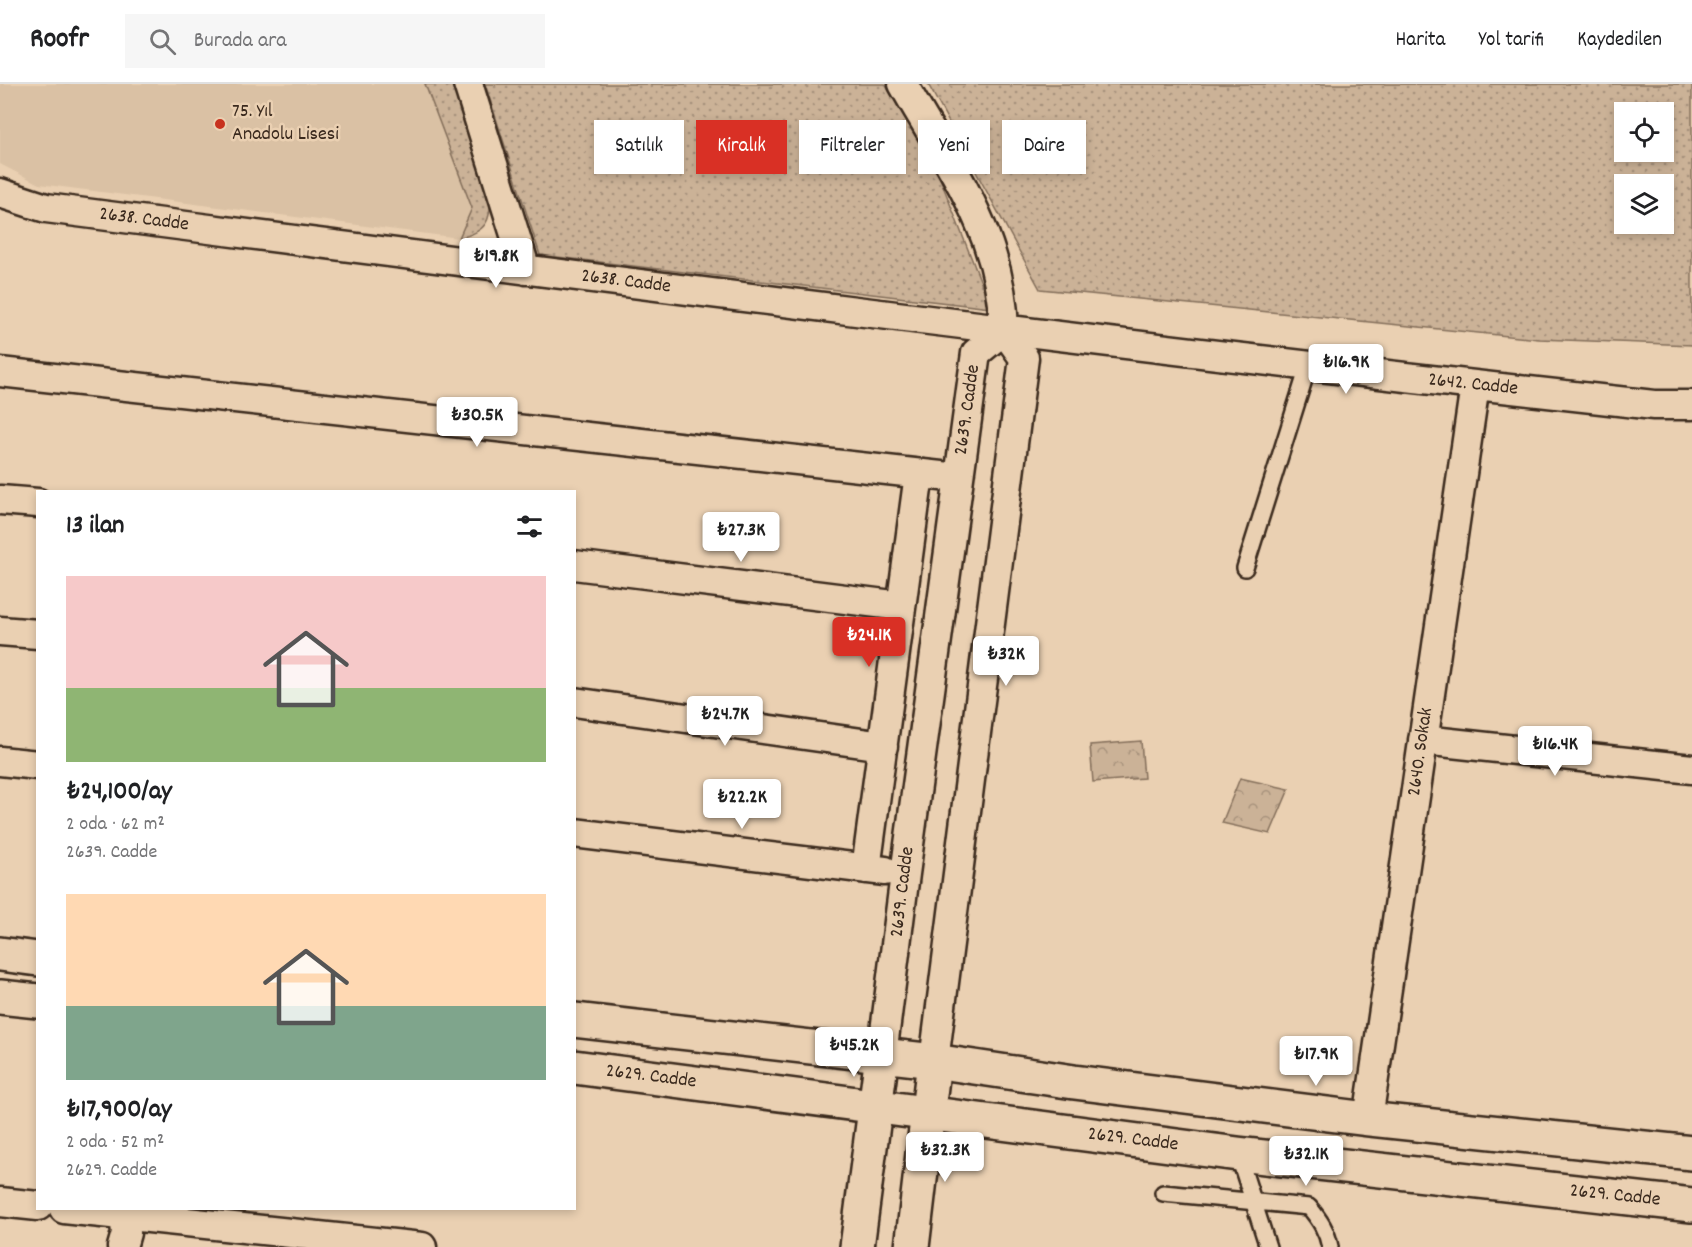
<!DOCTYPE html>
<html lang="tr">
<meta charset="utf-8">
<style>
:root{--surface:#fff;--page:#f6f6f6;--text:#202124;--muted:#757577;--line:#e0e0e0;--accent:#d93025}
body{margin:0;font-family:Dekko,sans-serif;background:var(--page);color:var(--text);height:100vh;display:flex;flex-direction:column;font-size:22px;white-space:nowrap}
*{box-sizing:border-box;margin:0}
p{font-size:20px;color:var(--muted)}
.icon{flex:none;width:33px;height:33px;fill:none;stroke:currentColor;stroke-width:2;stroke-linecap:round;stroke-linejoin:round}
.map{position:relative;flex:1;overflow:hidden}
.details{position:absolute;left:36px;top:406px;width:540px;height:720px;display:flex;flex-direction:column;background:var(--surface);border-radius:0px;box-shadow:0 3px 9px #0003}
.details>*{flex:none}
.top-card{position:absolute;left:594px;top:36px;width:570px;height:54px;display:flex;gap:12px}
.tools{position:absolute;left:1614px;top:18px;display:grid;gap:12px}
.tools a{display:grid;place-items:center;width:60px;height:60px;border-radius:0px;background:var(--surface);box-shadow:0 3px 9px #0003;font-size:30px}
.price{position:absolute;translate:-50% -51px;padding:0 14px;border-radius:6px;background:#fff;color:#222;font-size:20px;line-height:39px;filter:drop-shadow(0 2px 3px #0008)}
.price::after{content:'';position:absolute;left:50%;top:36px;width:18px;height:14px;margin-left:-9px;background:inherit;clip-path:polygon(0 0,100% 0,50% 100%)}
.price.selected{background:var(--accent);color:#fff}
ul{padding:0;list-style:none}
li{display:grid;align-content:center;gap:12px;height:318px;padding:0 30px}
li span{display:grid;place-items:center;height:186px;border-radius:0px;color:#555}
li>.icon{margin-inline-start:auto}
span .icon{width:108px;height:108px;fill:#fffc;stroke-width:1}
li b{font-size:26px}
h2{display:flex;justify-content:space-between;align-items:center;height:72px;padding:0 30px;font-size:26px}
.chip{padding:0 21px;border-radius:0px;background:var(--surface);box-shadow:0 3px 9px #0003;font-size:21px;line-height:54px}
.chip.selected{background:var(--accent);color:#fff}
header{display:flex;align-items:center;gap:36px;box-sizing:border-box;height:84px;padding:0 30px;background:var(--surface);border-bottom:2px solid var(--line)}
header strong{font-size:28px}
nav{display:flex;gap:33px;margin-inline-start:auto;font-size:21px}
.search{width:420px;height:54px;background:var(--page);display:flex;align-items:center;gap:15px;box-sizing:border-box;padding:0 21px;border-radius:0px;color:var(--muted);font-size:22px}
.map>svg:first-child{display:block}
.built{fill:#dac1a4}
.grass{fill:url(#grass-dots);stroke:#836e5a;stroke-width:1.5;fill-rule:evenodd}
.forest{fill:url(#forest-crowns);stroke:#836e5a;stroke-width:1.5}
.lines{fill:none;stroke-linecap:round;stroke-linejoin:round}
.service-casing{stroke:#3b2a1e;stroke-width:20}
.minor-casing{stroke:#3b2a1e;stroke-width:33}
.tertiary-casing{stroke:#3b2a1e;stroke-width:38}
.secondary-casing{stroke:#3b2a1e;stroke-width:38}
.service{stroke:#ead0b2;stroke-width:15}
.minor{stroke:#ead0b2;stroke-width:28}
.tertiary{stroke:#ead0b2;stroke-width:33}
.secondary{stroke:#ead0b2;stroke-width:33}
.poi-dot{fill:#c8321e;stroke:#ead0b2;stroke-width:2}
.labels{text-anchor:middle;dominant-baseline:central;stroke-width:5;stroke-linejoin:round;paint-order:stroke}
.poi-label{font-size:20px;fill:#3b2a1e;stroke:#ead0b2;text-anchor:start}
.street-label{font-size:20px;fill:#3b2a1e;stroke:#ead0b2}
</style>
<header>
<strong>Roofr</strong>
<div class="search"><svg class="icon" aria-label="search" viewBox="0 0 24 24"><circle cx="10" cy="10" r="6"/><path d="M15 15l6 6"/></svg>Burada ara</div>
<nav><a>Harita</a><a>Yol tarifi</a><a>Kaydedilen</a></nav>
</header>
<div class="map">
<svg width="1692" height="1163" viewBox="0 0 1692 1163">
<defs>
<pattern id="grass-dots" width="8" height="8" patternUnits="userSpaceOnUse" patternTransform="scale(1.5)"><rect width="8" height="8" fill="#cbb297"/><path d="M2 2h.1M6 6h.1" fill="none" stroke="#a6917b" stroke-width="1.8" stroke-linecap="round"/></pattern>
<pattern id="forest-crowns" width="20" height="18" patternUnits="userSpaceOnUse" patternTransform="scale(1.5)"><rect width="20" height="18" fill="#cbb297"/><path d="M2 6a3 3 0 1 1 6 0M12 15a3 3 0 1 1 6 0" fill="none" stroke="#a6917b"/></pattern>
</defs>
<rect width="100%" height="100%" fill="#ead0b2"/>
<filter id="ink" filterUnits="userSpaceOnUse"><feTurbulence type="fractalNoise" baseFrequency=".0167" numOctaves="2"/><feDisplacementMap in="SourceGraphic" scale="12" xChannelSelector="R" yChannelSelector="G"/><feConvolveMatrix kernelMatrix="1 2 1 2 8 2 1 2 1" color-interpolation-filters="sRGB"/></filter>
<g filter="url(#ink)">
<path class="built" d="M0,0H425L472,124L459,154L39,100L0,80Z"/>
<path class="grass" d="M425,0H454L490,110C492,137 486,148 459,154L472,124Z
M485,0H885L936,84L991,224L540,171Z
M928,0H1692V261L1539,255L1040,205ZM1664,28V68H1624V28ZM1664,100V140H1624V100Z"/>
<path class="forest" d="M1141,657L1144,694L1093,698L1090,661Z
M1240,694L1289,705L1270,750L1222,739Z"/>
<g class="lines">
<g class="service-casing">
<path id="service" d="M1245,484L1308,283
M1238,1070L1268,1163
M1163,1109L1309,1123C1320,1136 1327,1147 1330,1163"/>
</g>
<g class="minor-casing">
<path id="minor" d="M468,0L526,186
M903,0C948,80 1002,149 1004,246
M0,109L46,124C582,193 1118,262 1654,321H1692
M0,288L959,394
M0,416L38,419
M574,481L901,522
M0,547L38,550
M574,618L883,662
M1423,656L1692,685
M0,677L38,681
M574,749L885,787
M866,785L919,390
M882,971L905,790L976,269L1004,246
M934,977L1024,274L1004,246
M1368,1035L1475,301
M0,1118L38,1122
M64,1125L422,1163
M122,1163L126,1149L124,1131"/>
</g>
<g class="tertiary-casing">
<path id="tertiary" d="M857,1163L882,971
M912,1163L934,977"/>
</g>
<g class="secondary-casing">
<path id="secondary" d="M0,870L38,875
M0,913L38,917
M574,936L934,977L1074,998L1368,1035L1692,1069
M574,983L1238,1070L1692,1121"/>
</g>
<use href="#service" class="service"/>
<use href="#minor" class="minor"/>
<use href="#tertiary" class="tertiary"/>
<use href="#secondary" class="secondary"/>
</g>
</g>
<circle class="poi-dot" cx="220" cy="40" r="6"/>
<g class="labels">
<g class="poi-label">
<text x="232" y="28">75. Yıl<tspan x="232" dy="23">Anadolu Lisesi</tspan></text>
</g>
<g class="street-label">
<text transform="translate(144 136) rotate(7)">2638. Cadde</text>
<text transform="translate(626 198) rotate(7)">2638. Cadde</text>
<text transform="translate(1473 301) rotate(6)">2642. Cadde</text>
<text transform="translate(968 326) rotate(-82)">2639. Cadde</text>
<text transform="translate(1421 668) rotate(-82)">2640. Sokak</text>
<text transform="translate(903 808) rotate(-83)">2639. Cadde</text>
<text transform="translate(651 993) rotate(7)">2629. Cadde</text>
<text transform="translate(1133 1056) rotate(7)">2629. Cadde</text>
<text transform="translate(1615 1112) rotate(6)">2629. Cadde</text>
</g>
</g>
</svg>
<div class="tools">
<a><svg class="icon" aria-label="locate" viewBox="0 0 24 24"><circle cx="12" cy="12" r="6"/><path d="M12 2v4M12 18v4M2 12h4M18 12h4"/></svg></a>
<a><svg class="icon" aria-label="layers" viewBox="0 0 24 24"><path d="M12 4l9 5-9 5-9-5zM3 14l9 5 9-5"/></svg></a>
</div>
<b class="price" style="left:496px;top:205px">₺19.8K</b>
<b class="price" style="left:1346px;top:311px">₺16.9K</b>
<b class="price" style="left:477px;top:364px">₺30.5K</b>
<b class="price" style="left:741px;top:479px">₺27.3K</b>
<b class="price selected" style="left:869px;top:584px">₺24.1K</b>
<b class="price" style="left:1006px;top:603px">₺32K</b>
<b class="price" style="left:725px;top:663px">₺24.7K</b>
<b class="price" style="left:1555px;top:693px">₺16.4K</b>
<b class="price" style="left:742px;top:746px">₺22.2K</b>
<b class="price" style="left:854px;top:994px">₺45.2K</b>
<b class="price" style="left:1316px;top:1003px">₺17.9K</b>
<b class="price" style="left:945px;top:1099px">₺32.3K</b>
<b class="price" style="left:1306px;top:1103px">₺32.1K</b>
<div class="top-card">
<a class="chip">Satılık</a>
<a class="chip selected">Kiralık</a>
<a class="chip">Filtreler</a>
<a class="chip">Yeni</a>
<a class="chip">Daire</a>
</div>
<section class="details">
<h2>13 ilan<svg class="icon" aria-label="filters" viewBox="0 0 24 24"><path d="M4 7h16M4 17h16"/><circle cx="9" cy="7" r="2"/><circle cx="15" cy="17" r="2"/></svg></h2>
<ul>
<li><span style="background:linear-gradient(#f6c9c9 60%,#8fb573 0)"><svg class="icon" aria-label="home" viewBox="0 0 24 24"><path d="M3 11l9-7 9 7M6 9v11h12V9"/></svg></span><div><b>₺24,100/ay</b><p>2 oda · 62 m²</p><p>2639. Cadde</p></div></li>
<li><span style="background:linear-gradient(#ffd9b3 60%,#7fa58c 0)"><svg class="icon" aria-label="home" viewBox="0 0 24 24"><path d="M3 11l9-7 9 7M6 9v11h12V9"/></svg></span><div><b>₺17,900/ay</b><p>2 oda · 52 m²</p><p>2629. Cadde</p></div></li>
</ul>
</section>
</div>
